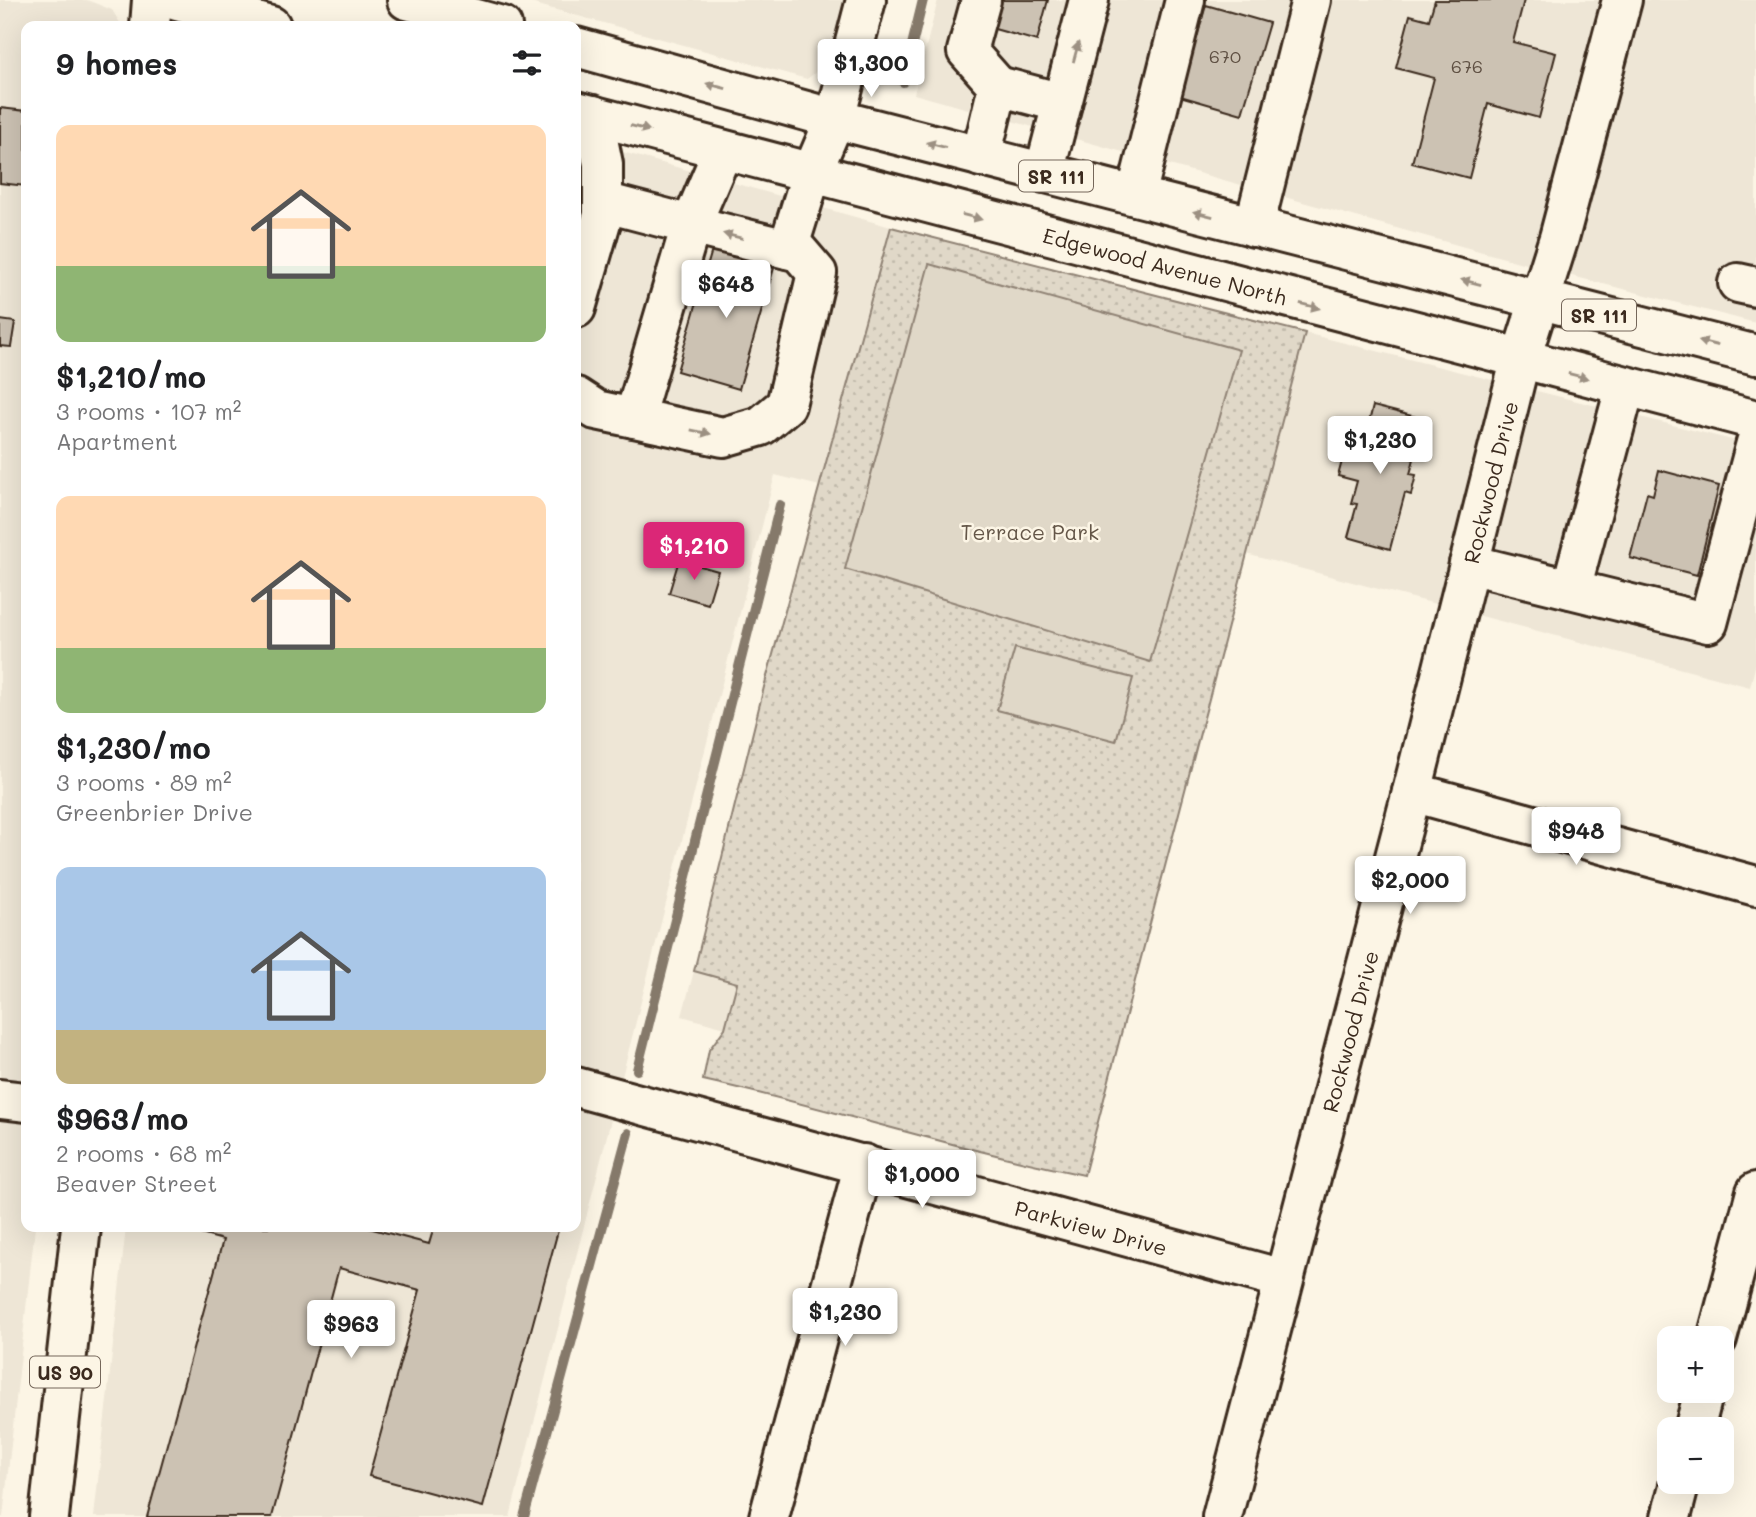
<!DOCTYPE html>
<meta charset="utf-8">
<style>
:root{--surface:#fff;--page:#f6f6f6;--text:#202124;--muted:#757577;--accent:#db2777}
body{margin:0;font-family:Mali,sans-serif;background:var(--page);color:var(--text);height:100vh;display:flex;flex-direction:column;font-size:26px;white-space:nowrap}
*{box-sizing:border-box;margin:0}
p{font-size:23px;color:var(--muted)}
.icon{flex:none;width:38px;height:38px;fill:none;stroke:currentColor;stroke-width:2;stroke-linecap:round;stroke-linejoin:round}
.map{position:relative;flex:1;overflow:hidden}
.panel{position:absolute;left:21px;top:21px;width:560px;height:1211px;display:flex;flex-direction:column;background:var(--surface);border-radius:14px;box-shadow:0 7px 28px #0002}
.panel>*{flex:none}
.buttons{position:absolute;left:1657px;top:1326px;display:grid;gap:14px}
.buttons a{display:grid;place-items:center;width:77px;height:77px;border-radius:14px;background:var(--surface);box-shadow:0 7px 28px #0002;font-size:35px}
.price{position:absolute;translate:-50% -60px;padding:0 16px;border-radius:7px;background:#fff;color:#222;font-size:23px;line-height:46px;filter:drop-shadow(0 2px 4px #0008)}
.price::after{content:'';position:absolute;left:50%;top:42px;width:21px;height:16px;margin-left:-10px;background:inherit;clip-path:polygon(0 0,100% 0,50% 100%)}
.price.current{background:var(--accent);color:#fff}
ul{padding:0;list-style:none}
li{display:grid;align-content:center;gap:14px;height:371px;padding:0 35px}
li span{display:grid;place-items:center;height:217px;border-radius:14px;color:#555}
li>.icon{margin-inline-start:auto}
span .icon{width:126px;height:126px;fill:#fffc;stroke-width:1}
li b{font-size:30px}
h2{display:flex;justify-content:space-between;align-items:center;height:84px;padding:0 35px;font-size:30px}
.map>svg:first-child{display:block}
.built{fill:#eee6d6}
.green{fill:url(#green-dots);stroke:#8e8173;stroke-width:2}
.pitch{fill:#e0d8c8;stroke:#8e8173;stroke-width:2}
.lines{fill:none;stroke-linecap:round;stroke-linejoin:round}
.stream{stroke:#85796b;stroke-width:10}
.building{fill:#ccc2b3;stroke:#3b2a1e;stroke-width:2}
.minor-casing{stroke:#3b2a1e;stroke-width:44}
.major-casing{stroke:#3b2a1e;stroke-width:44}
.minor{stroke:#fcf5e5;stroke-width:38}
.major{stroke:#fcf5e5;stroke-width:38}
.oneway{fill:#9c9082}
.labels{text-anchor:middle;dominant-baseline:central;stroke-width:5;stroke-linejoin:round;paint-order:stroke}
.number-label{font-size:18px;fill:#5f5043}
.shield{fill:#fcf5e5;stroke:#75675a;stroke-width:2}
.shield-label{font-size:19px;font-weight:bold;fill:#3b2a1e}
.street-label{font-size:21px;fill:#3b2a1e;stroke:#fcf5e5}
.park-label{font-size:21px;fill:#645648;stroke:#fcf5e5}
</style>
<div class="map">
<svg width="1756" height="1517" viewBox="0 0 1756 1517">
<defs>
<pattern id="green-dots" width="8" height="8" patternUnits="userSpaceOnUse" patternTransform="scale(1.75)"><rect width="8" height="8" fill="#e0d8c8"/><path d="M2 2h.1M6 6h.1" fill="none" stroke="#c1baab" stroke-width="1.8" stroke-linecap="round"/></pattern>
</defs>
<rect width="100%" height="100%" fill="#fcf5e5"/>
<filter id="ink" filterUnits="userSpaceOnUse"><feTurbulence type="fractalNoise" baseFrequency=".0143" numOctaves="2"/><feDisplacementMap in="SourceGraphic" scale="14" xChannelSelector="R" yChannelSelector="G"/><feConvolveMatrix kernelMatrix="1 2 1 2 8 2 1 2 1" color-interpolation-filters="sRGB"/></filter>
<g filter="url(#ink)">
<path class="built" d="M0,0H87L112,10L122,26H26V1227H35L3,1517H0Z
M520,0H849L826,64L807,79Z
M938,0H1756V323L1533,266L914,94Z
M576,139L891,227L820,486L775,475L510,1517H94L126,1227H576Z
M1305,333L1756,446V663L1750,687L1246,554Z
M694,971L737,983L725,1028L682,1016Z"/>
<path class="green" d="M891,227L1305,333L1084,1175C955,1149 831,1108 703,1080L709,1050L725,1028L737,983L694,971L764,687Z"/>
<path class="pitch" d="M929,264L1239,350L1150,662L845,569Z
M1015,648L1133,678L1116,741L997,710Z"/>
<g class="lines">
<path class="stream" d="M903,82L923,0
M637,1070L780,505
M524,1517L628,1133"/>
</g>
<path class="building" d="M991,0H1048L1037,41L984,26Z
M1435,0H1524L1513,42L1556,53L1539,118L1488,104L1469,178L1412,163L1434,78L1396,68L1410,15L1429,20Z
M1206,5L1269,23L1242,114L1180,96Z
M0,108L26,111V186L0,183Z
M712,250L774,268L739,389L677,371Z
M0,320L15,322L11,347L0,346Z
M1373,406L1416,417L1406,457L1414,459L1410,474L1416,475L1411,495L1405,493L1390,549L1348,537L1357,504L1351,503L1357,481L1338,476L1347,442L1363,446Z
M1659,470L1719,486L1697,575L1630,558L1647,493L1653,495Z
M679,560L718,571L708,604L669,593Z
M175,1227H365L429,1244L434,1227H559L483,1507L369,1476L420,1290L339,1268L272,1517H147L223,1240Z"/>
<g class="lines">
<g class="minor-casing">
<g id="minor">
<path d="M981,0L967,51L998,86L981,157"/>
<path d="M998,86L1062,103"/>
<path d="M1044,173L1089,0"/>
<path d="M1136,196L1185,0"/>
<path d="M1254,227L1311,0"/>
<path d="M788,249L811,175L835,119L866,0"/>
<path d="M1738,283L1756,287"/>
<path d="M576,308L603,215V164L593,115"/>
<path d="M576,397L596,410L634,418L691,225L603,202"/>
<path d="M634,418L723,437L761,426L786,405L817,273L799,252L691,225L723,150"/>
<path d="M1469,564L1708,623L1756,443"/>
<path d="M1571,589L1625,388"/>
<path d="M1412,792L1756,886"/>
<path id="s1" d="M576,1087L1283,1279"/>
<path d="M0,1099L26,1102"/>
<path d="M1717,1339L1756,1192"/>
<path d="M1694,1430L1704,1391"/>
<path d="M769,1517L864,1164"/>
<path id="s2" d="M1222,1517L1412,792L1520,361L1559,238L1622,0"/>
<path d="M1671,1517L1680,1482"/>
</g>
</g>
<g class="major-casing">
<g id="major">
<path d="M177,0L271,26"/>
<path d="M407,0L502,26"/>
<path d="M150,26L152,0"/>
<path d="M576,47L835,119L1756,355"/>
<path id="s3" d="M576,111L1756,420"/>
<path d="M49,1517L81,1227"/>
</g>
</g>
<use href="#minor" class="minor"/>
<use href="#major" class="major"/>
</g>
<defs><path id="oneway-solid" d="M-6-.8H1V-3.2L6.5 0L1 3.2V.8H-6Z" transform="scale(1.75)"/></defs>
<g class="oneway">
<use href="#oneway-solid" transform="translate(1076 52) rotate(-75)"/>
<use href="#oneway-solid" transform="translate(716 86) rotate(-165)"/>
<use href="#oneway-solid" transform="translate(640 128) rotate(15)"/>
<use href="#oneway-solid" transform="translate(936 145) rotate(-165)"/>
<use href="#oneway-solid" transform="translate(1203 214) rotate(-166)"/>
<use href="#oneway-solid" transform="translate(972 217) rotate(15)"/>
<use href="#oneway-solid" transform="translate(733 236) rotate(-166)"/>
<use href="#oneway-solid" transform="translate(1471 282) rotate(-166)"/>
<use href="#oneway-solid" transform="translate(1310 306) rotate(15)"/>
<use href="#oneway-solid" transform="translate(1708 343) rotate(-166)"/>
<use href="#oneway-solid" transform="translate(1578 376) rotate(15)"/>
<use href="#oneway-solid" transform="translate(701 432) rotate(12)"/>
</g>
</g>
<g class="labels">
<g class="number-label">
<text x="1225" y="56">670</text>
<text x="1467" y="66">676</text>
</g>
<g class="shield">
<rect x="1019" y="160.5" width="74" height="31" rx="5"/>
<rect x="1562" y="299.5" width="74" height="31" rx="5"/>
<rect x="30" y="1356.5" width="70" height="31" rx="5"/>
</g>
<g class="shield-label">
<text x="1056" y="176">SR 111</text>
<text x="1599" y="315">SR 111</text>
<text x="65" y="1372">US 90</text>
</g>
<g class="street-label">
<text stroke="none"><textPath href="#s3" startOffset="609">Edgewood Avenue North</textPath></text>
<text stroke="none"><textPath href="#s2" startOffset="1069">Rockwood Drive</textPath></text>
<text stroke="none"><textPath href="#s2" startOffset="502">Rockwood Drive</textPath></text>
<text stroke="none"><textPath href="#s1" startOffset="534">Parkview Drive</textPath></text>
</g>
<g class="park-label">
<text x="1030" y="531">Terrace Park</text>
</g>
</g>
</svg>
<div class="buttons">
<a>+</a>
<a>−</a>
</div>
<b class="price" style="left:871px;top:99px">$1,300</b>
<b class="price" style="left:726px;top:320px">$648</b>
<b class="price" style="left:1380px;top:476px">$1,230</b>
<b class="price current" style="left:694px;top:582px">$1,210</b>
<b class="price" style="left:1576px;top:867px">$948</b>
<b class="price" style="left:1410px;top:916px">$2,000</b>
<b class="price" style="left:922px;top:1210px">$1,000</b>
<b class="price" style="left:845px;top:1348px">$1,230</b>
<b class="price" style="left:351px;top:1360px">$963</b>
<section class="panel">
<h2>9 homes<svg class="icon" aria-label="filters" viewBox="0 0 24 24"><path d="M4 7h16M4 17h16"/><circle cx="9" cy="7" r="2"/><circle cx="15" cy="17" r="2"/></svg></h2>
<ul>
<li><span style="background:linear-gradient(#ffd9b3 65%,#8fb573 0)"><svg class="icon" aria-label="home" viewBox="0 0 24 24"><path d="M3 11l9-7 9 7M6 9v11h12V9"/></svg></span><div><b>$1,210/mo</b><p>3 rooms · 107 m²</p><p>Apartment</p></div></li>
<li><span style="background:linear-gradient(#ffd9b3 70%,#8fb573 0)"><svg class="icon" aria-label="home" viewBox="0 0 24 24"><path d="M3 11l9-7 9 7M6 9v11h12V9"/></svg></span><div><b>$1,230/mo</b><p>3 rooms · 89 m²</p><p>Greenbrier Drive</p></div></li>
<li><span style="background:linear-gradient(#a9c7e8 75%,#c2b280 0)"><svg class="icon" aria-label="home" viewBox="0 0 24 24"><path d="M3 11l9-7 9 7M6 9v11h12V9"/></svg></span><div><b>$963/mo</b><p>2 rooms · 68 m²</p><p>Beaver Street</p></div></li>
</ul>
</section>
</div>
